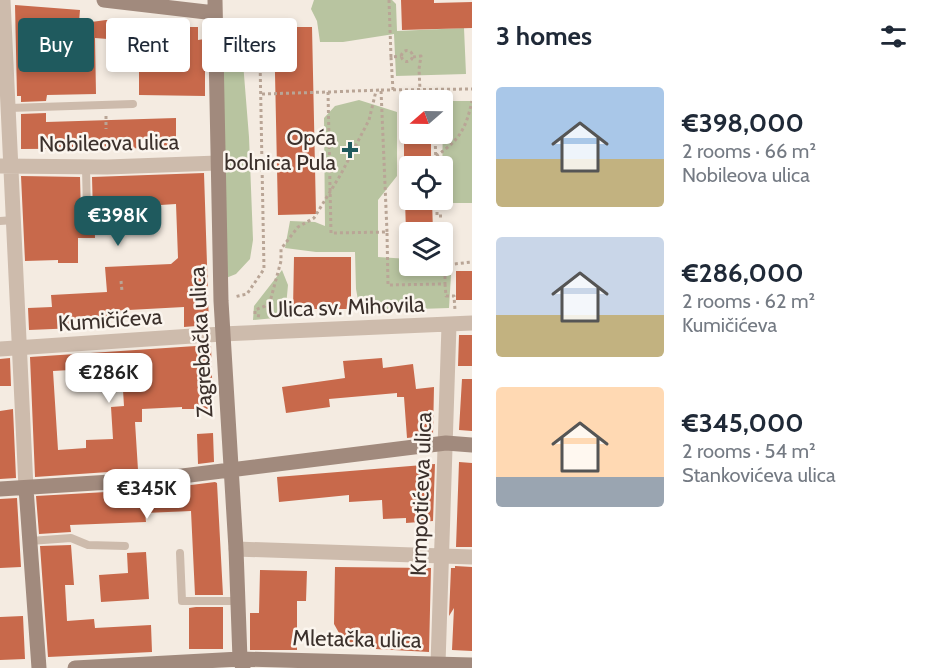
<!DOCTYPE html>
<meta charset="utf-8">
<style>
:root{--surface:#fff;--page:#f6f6f7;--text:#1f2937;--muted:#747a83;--accent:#1f5a5e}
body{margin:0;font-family:Cabin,sans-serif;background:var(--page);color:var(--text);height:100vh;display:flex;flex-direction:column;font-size:22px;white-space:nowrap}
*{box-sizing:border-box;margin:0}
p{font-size:20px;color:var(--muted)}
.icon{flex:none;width:33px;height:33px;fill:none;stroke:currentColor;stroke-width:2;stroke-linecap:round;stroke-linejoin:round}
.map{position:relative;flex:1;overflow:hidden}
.panel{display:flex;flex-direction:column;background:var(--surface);width:462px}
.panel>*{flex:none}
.top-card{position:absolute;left:18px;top:18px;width:363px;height:54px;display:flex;gap:12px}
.needle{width:39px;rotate:250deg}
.tools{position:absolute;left:399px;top:90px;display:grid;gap:12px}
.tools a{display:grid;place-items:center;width:54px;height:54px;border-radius:6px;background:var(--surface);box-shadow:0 3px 9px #0003;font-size:30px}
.price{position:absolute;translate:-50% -51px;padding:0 14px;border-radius:12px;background:#fff;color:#222;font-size:20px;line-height:39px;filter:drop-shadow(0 2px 3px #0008)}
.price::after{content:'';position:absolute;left:50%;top:36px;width:18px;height:14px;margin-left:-9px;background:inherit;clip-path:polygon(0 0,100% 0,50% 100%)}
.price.current{background:var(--accent);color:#fff}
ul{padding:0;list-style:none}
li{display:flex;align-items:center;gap:18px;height:150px;padding:0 24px}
li span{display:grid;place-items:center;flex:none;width:168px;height:120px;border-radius:6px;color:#555}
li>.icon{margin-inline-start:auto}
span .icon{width:72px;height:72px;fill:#fffc;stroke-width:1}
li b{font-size:26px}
h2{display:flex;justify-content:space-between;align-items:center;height:72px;padding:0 24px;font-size:26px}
.pill{padding:0 21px;border-radius:6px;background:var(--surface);box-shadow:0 3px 9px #0003;font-size:21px;line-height:54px}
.pill.current{background:var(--accent);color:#fff}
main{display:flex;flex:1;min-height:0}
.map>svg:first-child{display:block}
.green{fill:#b8c4a0}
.building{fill:#c8694b;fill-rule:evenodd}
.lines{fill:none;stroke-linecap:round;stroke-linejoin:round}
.path{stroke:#b9a596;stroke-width:3;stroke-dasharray:3 3;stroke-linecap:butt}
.lane{stroke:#cdbbac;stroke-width:8}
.street{stroke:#cdbbac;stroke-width:15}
.secondary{stroke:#a18a7d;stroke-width:15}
.poi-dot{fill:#1f5a5e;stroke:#fbf5ee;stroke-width:2}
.labels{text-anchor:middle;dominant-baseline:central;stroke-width:5;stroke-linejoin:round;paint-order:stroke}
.poi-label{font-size:22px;fill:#3b302b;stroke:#fbf5ee;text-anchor:end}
.street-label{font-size:22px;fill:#3b302b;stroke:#fbf5ee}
</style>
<main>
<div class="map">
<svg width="472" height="668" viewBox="0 0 472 668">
<rect width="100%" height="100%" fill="#f4ebe1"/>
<path class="green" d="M314,0H392L396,4L397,31L464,28L466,74L396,76L394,34L343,42H320L317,21L311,9Z
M222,25L231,29L242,50L249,137L253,240L250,259L236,274L226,278Z
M359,100L397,112V176L378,200V257L409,259L410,266H429L451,275L449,308L360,311L356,289L355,252H316L285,248L290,221L315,222L325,226L324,118L335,106Z
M443,101H472V203H442Z
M282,270L288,285L285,317L253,320L254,306Z"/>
<path class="building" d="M401,0H434V3L472,2V28L402,30Z
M15,5L80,10L79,22L41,19V64L67,63V52H70L69,25L106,20L162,24L161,19H180V27H198V40L205,39V96L139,95V71H145V42L95,38L96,94L47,95L46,101L21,102V96H17Z
M274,27H312L316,214L278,215Z
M46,113V122L176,118V148L21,149V114Z
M404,134H431V166H404Z
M204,173L209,325L184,327V307L110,311L111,319L77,321V328L29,330L28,308L52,307L51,295L107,292L105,267L171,264L178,258L176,204L130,207L129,198L94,199L95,238H78V263H58V260L25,261L21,176L80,177L81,215L84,219L88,220L93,214L92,177Z
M405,200H432L433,232H406Z
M294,257H351V309H293Z
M456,271H472V300H456Z
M459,335H472V366H458Z
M211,345L213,409H182V407L142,409V422H135L138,470L35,477L30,357ZM87,369V376L122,374L124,406L111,407L113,439L86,440V448L58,450L53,371Z
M10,358L11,386H0V359Z
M382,358L383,368L413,364L416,389L434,387L433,435L407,438L404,397H397V393L329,399L330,407L286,413L282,387L345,378L343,361Z
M462,379H472V431L459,430Z
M13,409L16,478L0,479V411Z
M213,433L214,462L198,464L197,434Z
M459,462L472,463V547H456Z
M435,464L433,521L406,523V518L383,519L382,500L349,502V495L279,502L277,477Z
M215,482L217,483L223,595H195L191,511L145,513L146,522L70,525L71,532L39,534L36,496L159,489Z
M17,498L21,567L0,568V499Z
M71,545L74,585H65L67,621L94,619L95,628L151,625L152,652L48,657L40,546Z
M146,552L149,599L101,602L99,575L128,573L127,553Z
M455,566L472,567V651L452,650L454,608L449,616L451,568H455Z
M335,567L431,568L429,652L358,648L343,640L334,624Z
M260,570L307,571L306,601H297V650H250V613H259Z
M196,607H223V649H189V608Z
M23,616L25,659L0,660V617Z"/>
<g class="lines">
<path class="path" d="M389,0L391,57
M231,24L242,32L260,59L264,269L247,294L234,297
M401.5 56a5.5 5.5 0 1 1 11 0a5.5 5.5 0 1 1-11 0Z
M413,57L421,56L419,69L420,90
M381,90L472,89
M393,90L391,57L401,56
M434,90L435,100
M328,92L381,90L387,232
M262,94L328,92L331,233L387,232L388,285L445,284V265L472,262
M106,116V129
M435,134L436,166
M436,156C460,140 466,128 472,101
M437,200V216H443
M121,281L122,291
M445,284L446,296H454L455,310
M122,311L123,327
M260,316L255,315V310L265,306L271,298L281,261V249L298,227L314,218L341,174L369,120L376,91"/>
<path class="lane" d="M9,108L133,104
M86,167L87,214
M0,221L14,220
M30,541L71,538L88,545L125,546
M180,553L182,601H238"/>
<path class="street" d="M3,0L26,488
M0,166L107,167L218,163
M0,349L222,334L472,323
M236,549L472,557
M438,664L449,325"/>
<path class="secondary" d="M104,0L215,13
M215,0L221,301L236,549L240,659L243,668
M26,488L39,668
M0,489L158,479L446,443L472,445
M75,668L240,659L472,665"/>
</g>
<path class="poi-dot" d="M347 141h6v6h6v6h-6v6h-6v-6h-6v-6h6z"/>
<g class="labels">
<g class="poi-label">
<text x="336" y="137">Opća<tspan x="336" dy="25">bolnica Pula</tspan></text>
</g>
<g class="street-label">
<text transform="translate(109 143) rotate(-1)">Nobileova ulica</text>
<text transform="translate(346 307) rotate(-2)">Ulica sv. Mihovila</text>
<text transform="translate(110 320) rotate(-4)">Kumičićeva</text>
<text transform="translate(201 342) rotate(-93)">Zagrebačka ulica</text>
<text transform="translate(421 494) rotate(-88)">Krmpotićeva ulica</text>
<text transform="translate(357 639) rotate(1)">Mletačka ulica</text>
</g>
</g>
</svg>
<div class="tools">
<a><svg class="needle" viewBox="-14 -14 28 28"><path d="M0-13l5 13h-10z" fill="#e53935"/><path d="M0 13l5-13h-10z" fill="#747a83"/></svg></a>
<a><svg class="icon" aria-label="locate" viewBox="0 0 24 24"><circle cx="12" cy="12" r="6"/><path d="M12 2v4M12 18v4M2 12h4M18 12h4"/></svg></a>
<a><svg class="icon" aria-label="layers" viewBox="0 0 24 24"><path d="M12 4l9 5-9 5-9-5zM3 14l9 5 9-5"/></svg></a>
</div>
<b class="price current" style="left:118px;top:247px">€398K</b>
<b class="price" style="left:109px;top:404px">€286K</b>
<b class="price" style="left:147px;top:520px">€345K</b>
<div class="top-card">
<a class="pill current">Buy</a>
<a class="pill">Rent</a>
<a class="pill">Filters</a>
</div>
</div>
<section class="panel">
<h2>3 homes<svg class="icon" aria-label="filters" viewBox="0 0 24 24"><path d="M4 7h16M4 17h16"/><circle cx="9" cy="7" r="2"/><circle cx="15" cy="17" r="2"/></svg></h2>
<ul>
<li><span style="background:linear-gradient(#a9c7e8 60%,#c2b280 0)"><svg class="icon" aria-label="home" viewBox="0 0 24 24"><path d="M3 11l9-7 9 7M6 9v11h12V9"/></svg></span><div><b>€398,000</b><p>2 rooms · 66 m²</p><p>Nobileova ulica</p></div></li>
<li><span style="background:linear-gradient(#c9d6e8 65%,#c2b280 0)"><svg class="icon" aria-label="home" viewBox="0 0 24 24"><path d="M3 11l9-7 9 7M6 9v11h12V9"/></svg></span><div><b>€286,000</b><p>2 rooms · 62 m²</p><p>Kumičićeva</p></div></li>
<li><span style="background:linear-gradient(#ffd9b3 75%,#9aa5b1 0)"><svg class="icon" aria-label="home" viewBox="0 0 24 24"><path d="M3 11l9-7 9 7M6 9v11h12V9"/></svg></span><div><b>€345,000</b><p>2 rooms · 54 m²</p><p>Stankovićeva ulica</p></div></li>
</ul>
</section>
</main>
